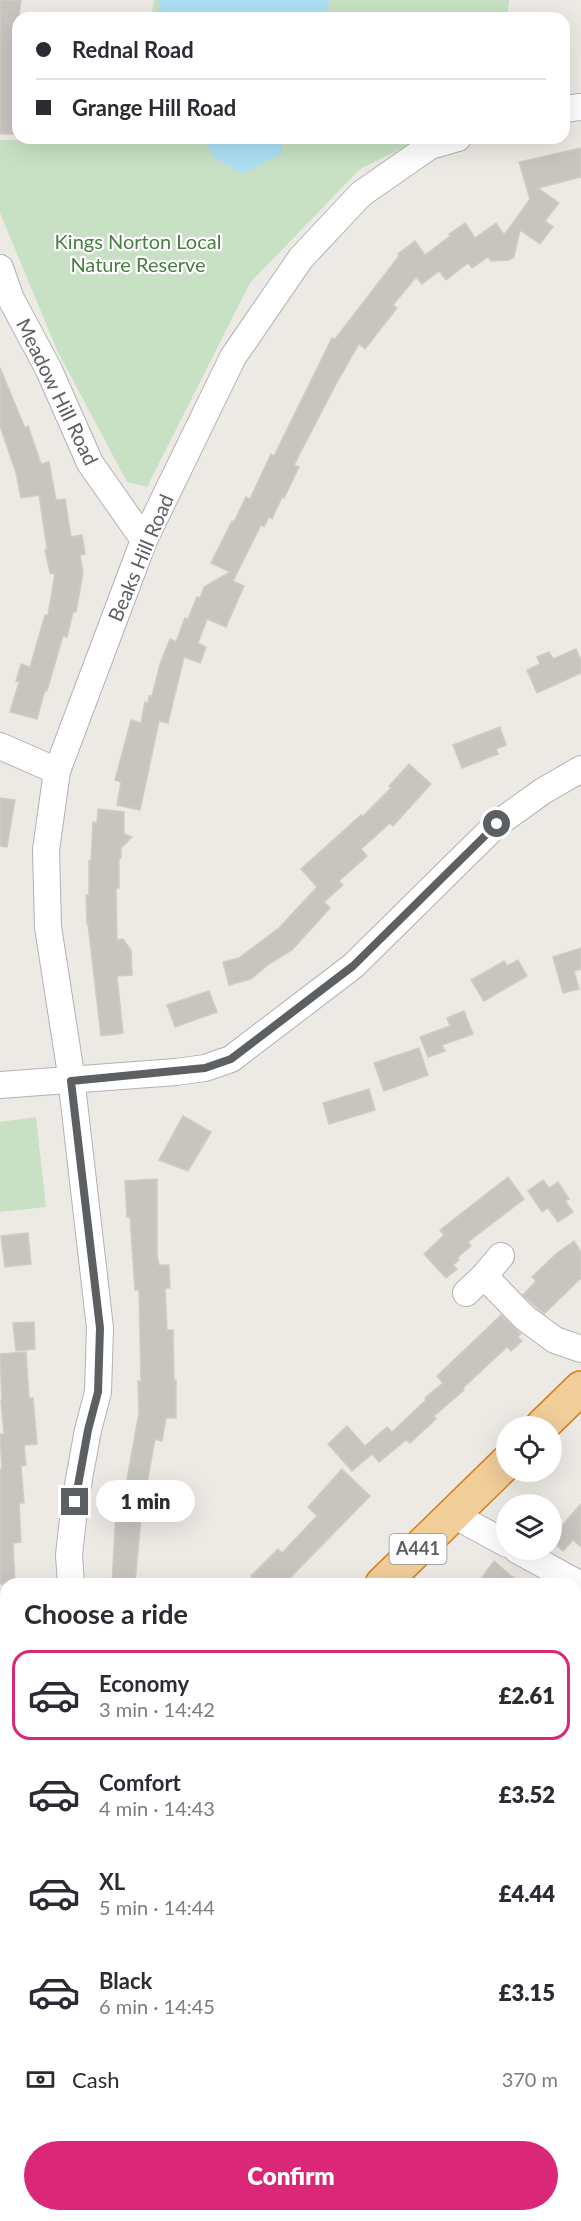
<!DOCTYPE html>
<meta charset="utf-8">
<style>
body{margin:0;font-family:Lato,sans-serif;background:#f7f7f7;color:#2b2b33;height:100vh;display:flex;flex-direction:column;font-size:22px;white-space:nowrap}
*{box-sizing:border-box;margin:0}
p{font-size:20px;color:#7c7c81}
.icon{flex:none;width:33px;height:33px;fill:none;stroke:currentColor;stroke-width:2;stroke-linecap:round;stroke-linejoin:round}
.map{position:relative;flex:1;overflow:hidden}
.sheet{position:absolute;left:0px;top:1578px;width:582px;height:644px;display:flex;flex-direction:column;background:#fff;border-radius:18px 18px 0 0;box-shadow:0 6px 24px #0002}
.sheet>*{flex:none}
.guide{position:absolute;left:12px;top:12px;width:558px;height:132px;border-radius:18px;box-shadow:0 6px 24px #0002;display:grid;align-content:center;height:132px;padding:0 24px;background:#fff}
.controls{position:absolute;left:496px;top:1416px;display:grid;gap:12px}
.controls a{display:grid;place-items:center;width:66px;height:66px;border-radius:50%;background:#fff;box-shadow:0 6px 24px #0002;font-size:30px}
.end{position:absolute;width:27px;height:27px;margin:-14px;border:8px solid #5c6063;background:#fff;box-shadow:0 0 0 3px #fff}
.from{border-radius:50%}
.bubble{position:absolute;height:42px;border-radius:21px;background:#fff;box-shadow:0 6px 24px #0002;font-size:20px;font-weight:800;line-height:42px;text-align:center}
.guide b{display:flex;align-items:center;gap:21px;height:57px;font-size:22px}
.guide b+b{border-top:2px solid #e1e1e2}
.guide i{width:15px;height:15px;background:#2b2b33}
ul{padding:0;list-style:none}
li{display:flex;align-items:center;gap:18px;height:90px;margin:0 12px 9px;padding:0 12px;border:3px solid transparent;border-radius:18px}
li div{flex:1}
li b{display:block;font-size:22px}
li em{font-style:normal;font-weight:800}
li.active{border-color:#db2777}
li>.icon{width:54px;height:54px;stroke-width:1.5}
h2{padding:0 24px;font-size:27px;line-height:72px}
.pay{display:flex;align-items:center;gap:15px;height:66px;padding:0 24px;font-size:22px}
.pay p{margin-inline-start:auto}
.primary-button{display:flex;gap:12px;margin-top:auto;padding:12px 24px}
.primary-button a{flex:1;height:69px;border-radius:36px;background:#db2777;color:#fff;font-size:24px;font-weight:800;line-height:69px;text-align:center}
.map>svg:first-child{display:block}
.commercial{fill:#f9efdd}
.green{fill:#c8e1c4}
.water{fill:#ade0f4}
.building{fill:#c8c5c1;stroke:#d1cbc4;stroke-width:1.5}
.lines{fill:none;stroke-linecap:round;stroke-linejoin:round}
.minor-casing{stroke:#b0b2b5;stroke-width:28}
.highway-casing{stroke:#d6801c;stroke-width:36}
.minor{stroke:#fff;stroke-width:26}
.highway{stroke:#f0cd99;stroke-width:33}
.route{stroke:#5c6063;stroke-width:8}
.labels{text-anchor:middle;stroke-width:4.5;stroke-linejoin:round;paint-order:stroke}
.shield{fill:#fff;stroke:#8d9092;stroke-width:1.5}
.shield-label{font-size:18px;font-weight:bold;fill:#5c6063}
.park-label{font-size:20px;fill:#467f3f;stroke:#fff}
.street-label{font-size:20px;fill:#5c6063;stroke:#fff}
</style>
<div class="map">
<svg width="581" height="2221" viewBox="0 0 581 2221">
<rect width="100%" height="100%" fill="#edeae5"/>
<polygon class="commercial" points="168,2216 266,2216 262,2221 176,2221"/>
<g class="green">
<polygon points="154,0 509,0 507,18 151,18"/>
<polygon points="128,138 423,138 360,169 250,283 147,487 127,482 57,350 0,213 0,140 126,142"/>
<polygon points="36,1117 46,1207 0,1212 0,1122"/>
</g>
<g class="water">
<polygon points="160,0 330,0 325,18 159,18"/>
<polygon points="203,138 282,138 282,153 242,174 215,158"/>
</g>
<g class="building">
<polygon points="0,0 21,0 17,32 16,32 13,102 18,102 18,134 0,134"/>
<polygon points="581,148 581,177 538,188 559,203 545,221 553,227 540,244 520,230 514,257 509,260 491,261 488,257 472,268 468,263 446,280 439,271 422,284 416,277 393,305 397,308 365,349 359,344 336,384 294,465 299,467 284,498 282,497 272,519 269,517 264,527 261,525 233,581 244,586 226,627 207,619 198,643 206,647 200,663 184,657 168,723 159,721 140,810 117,805 121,782 115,780 131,720 141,723 145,702 148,703 149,696 152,696 160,664 170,639 176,642 185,618 188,619 197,597 200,598 204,587 230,572 211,563 232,521 234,522 246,497 250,499 271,454 274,456 332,338 335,339 399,256 398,254 415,241 425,255 450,236 449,234 465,223 475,238 496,223 504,235 530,199 519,162"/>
<polygon points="0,368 25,428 28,426 41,464 49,462 56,500 65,499 71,537 82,535 85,554 80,555 83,573 76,612 73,612 67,637 63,636 47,691 45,690 37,719 10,712 19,682 16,681 21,664 30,667 45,615 48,615 55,574 50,573 45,550 47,549 39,495 21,498 16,473 0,426"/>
<polygon points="576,649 581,660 581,673 537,693 527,670 540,664 537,657 549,652 553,659"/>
<polygon points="500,727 506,745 496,749 498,754 462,768 453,745"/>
<polygon points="409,764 431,784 393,826 390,823 361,849 367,856 339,881 343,885 324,902 330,908 292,950 269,964 251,979 229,985 223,962 239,958 279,928 317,887 301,869 361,815 362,817 391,788 389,786"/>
<polygon points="0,798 15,800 7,847 0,846"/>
<polygon points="98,809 124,812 124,834 132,837 121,848 121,858 119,858 119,888 116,888 117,940 123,939 131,950 132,975 117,976 123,1033 101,1036 88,924 87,924 86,895 89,895 89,861 91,861 93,822 97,823"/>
<polygon points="581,948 581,969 574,971 579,989 563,993 553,957"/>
<polygon points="518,960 527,976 484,1001 471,980 504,961 507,966"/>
<polygon points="209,991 217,1012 175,1027 167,1005"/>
<polygon points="464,1011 473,1034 442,1045 445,1051 428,1057 420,1037 450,1026 447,1018"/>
<polygon points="419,1048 428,1075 384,1091 374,1063"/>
<polygon points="369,1089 375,1110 329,1124 323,1103"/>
<polygon points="183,1116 211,1132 188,1171 159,1160"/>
<polygon points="508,1177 524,1199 468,1242 471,1246 457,1258 459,1260 453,1265 457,1269 446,1278 424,1254 444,1235 440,1230"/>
<polygon points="157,1179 157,1256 159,1265 169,1265 170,1288 165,1288 167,1330 173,1330 174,1380 176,1380 176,1418 166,1418 162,1441 155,1439 141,1517 135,1584 112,1584 116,1511 121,1512 139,1413 138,1381 141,1381 139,1290 135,1290 130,1217 127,1217 125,1181"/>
<polygon points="543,1180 549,1188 558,1182 569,1199 565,1201 573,1212 558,1222 548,1208 542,1212 528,1191"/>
<polygon points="28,1233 31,1264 5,1267 1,1236"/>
<polygon points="574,1241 581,1252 581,1278 544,1314 523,1295 536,1281 532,1277 557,1253"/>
<polygon points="501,1315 521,1334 518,1337 522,1341 511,1351 507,1347 463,1388 464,1390 434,1416 436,1419 410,1443 406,1440 379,1462 372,1454 352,1471 328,1444 347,1426 365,1446 387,1427 392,1432 426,1400 425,1398 443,1383 437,1376"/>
<polygon points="34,1322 35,1349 16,1351 13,1323"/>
<polygon points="26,1352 29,1398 33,1398 37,1444 24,1445 26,1465 21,1466 24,1503 19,1503 21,1542 13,1543 15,1584 0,1584 0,1469 2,1469 0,1434 4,1434 1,1401 2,1401 0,1354"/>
<polygon points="342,1469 370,1496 284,1584 259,1584 251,1576 278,1549 282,1553 317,1516 308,1507"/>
<polygon points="581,1504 581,1547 573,1540 563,1551 552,1541 552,1537"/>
<polygon points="494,1561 510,1575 523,1584 477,1584"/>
</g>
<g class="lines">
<g class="minor-casing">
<g id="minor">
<polyline points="564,109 581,107"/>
<polyline points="0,268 11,299 49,370 90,463 144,540"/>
<polyline points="0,746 57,771"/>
<polyline points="0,1085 176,1072 205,1068 231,1059 353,966 497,824 543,791 581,769"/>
<polyline points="484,1276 525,1318 555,1340 581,1349"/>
<polyline points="466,1293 484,1276 501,1256"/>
<polyline points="454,1515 507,1544"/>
<polyline points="517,1550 581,1585"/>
<polyline points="71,1584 69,1555 75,1501 88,1430 98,1392 100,1328 70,1068 48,927 46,850 57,771 144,540 233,357 301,258 361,194 430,146 458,138"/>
<polyline points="576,1670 581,1663"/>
<polyline points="576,1805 581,1809"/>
<polyline points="0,1928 6,1925"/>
<polyline points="576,2133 581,2130"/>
<polyline points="239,2216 247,2221"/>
<polyline points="280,2221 284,2216"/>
<polyline points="495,2221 499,2216"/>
</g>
</g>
<g class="highway-casing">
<g id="highway">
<polyline points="542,1426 581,1388"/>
<polyline points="382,1584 507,1462"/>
<polyline points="0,2072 6,2065"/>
</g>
</g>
<use href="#minor" class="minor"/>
<use href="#highway" class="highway"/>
</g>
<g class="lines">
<polyline class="route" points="75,1502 88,1430 98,1392 100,1328 71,1081 205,1068 231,1059 353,966 497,824"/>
</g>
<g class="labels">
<rect class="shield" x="389.5" y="1534" width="57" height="30" rx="4.5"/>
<g class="shield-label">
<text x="418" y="1555">A441</text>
</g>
<g class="park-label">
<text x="138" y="249">Kings Norton Local<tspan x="138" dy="23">Nature Reserve</tspan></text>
</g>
<g class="street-label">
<text transform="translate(57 392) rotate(64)" y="7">Meadow Hill Road</text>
<text transform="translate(141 558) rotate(-67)" y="7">Beaks Hill Road</text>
</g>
</g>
</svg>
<div class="controls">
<a><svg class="icon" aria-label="locate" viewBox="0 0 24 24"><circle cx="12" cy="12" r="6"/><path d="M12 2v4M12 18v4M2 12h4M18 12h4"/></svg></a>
<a><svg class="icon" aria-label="layers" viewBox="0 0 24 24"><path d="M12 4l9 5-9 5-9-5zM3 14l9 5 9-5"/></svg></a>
</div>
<i class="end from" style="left:497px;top:824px"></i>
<i class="end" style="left:75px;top:1502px"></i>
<div class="bubble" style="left:96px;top:1480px;width:99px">1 min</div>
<div class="guide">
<b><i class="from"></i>Rednal Road</b>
<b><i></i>Grange Hill Road</b>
</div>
<section class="sheet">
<h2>Choose a ride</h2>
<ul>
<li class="active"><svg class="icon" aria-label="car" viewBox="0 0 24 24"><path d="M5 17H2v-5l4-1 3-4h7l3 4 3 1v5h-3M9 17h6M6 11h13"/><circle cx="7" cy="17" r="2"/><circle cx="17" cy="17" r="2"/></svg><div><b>Economy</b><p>3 min · 14:42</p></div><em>£2.61</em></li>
<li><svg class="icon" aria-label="car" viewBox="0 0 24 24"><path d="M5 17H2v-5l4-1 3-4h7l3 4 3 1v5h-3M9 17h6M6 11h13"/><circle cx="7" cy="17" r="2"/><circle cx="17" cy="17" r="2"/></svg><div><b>Comfort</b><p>4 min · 14:43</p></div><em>£3.52</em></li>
<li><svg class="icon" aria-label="car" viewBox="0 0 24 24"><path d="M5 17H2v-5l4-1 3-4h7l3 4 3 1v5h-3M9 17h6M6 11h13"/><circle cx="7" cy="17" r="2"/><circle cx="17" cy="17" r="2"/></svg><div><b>XL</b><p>5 min · 14:44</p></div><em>£4.44</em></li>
<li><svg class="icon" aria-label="car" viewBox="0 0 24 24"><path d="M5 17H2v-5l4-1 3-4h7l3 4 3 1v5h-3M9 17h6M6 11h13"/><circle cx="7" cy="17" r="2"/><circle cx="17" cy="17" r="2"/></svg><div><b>Black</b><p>6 min · 14:45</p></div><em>£3.15</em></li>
</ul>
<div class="pay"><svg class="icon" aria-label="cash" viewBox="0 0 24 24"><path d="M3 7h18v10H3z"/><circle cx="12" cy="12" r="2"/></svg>Cash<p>370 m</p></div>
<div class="primary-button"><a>Confirm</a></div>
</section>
</div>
